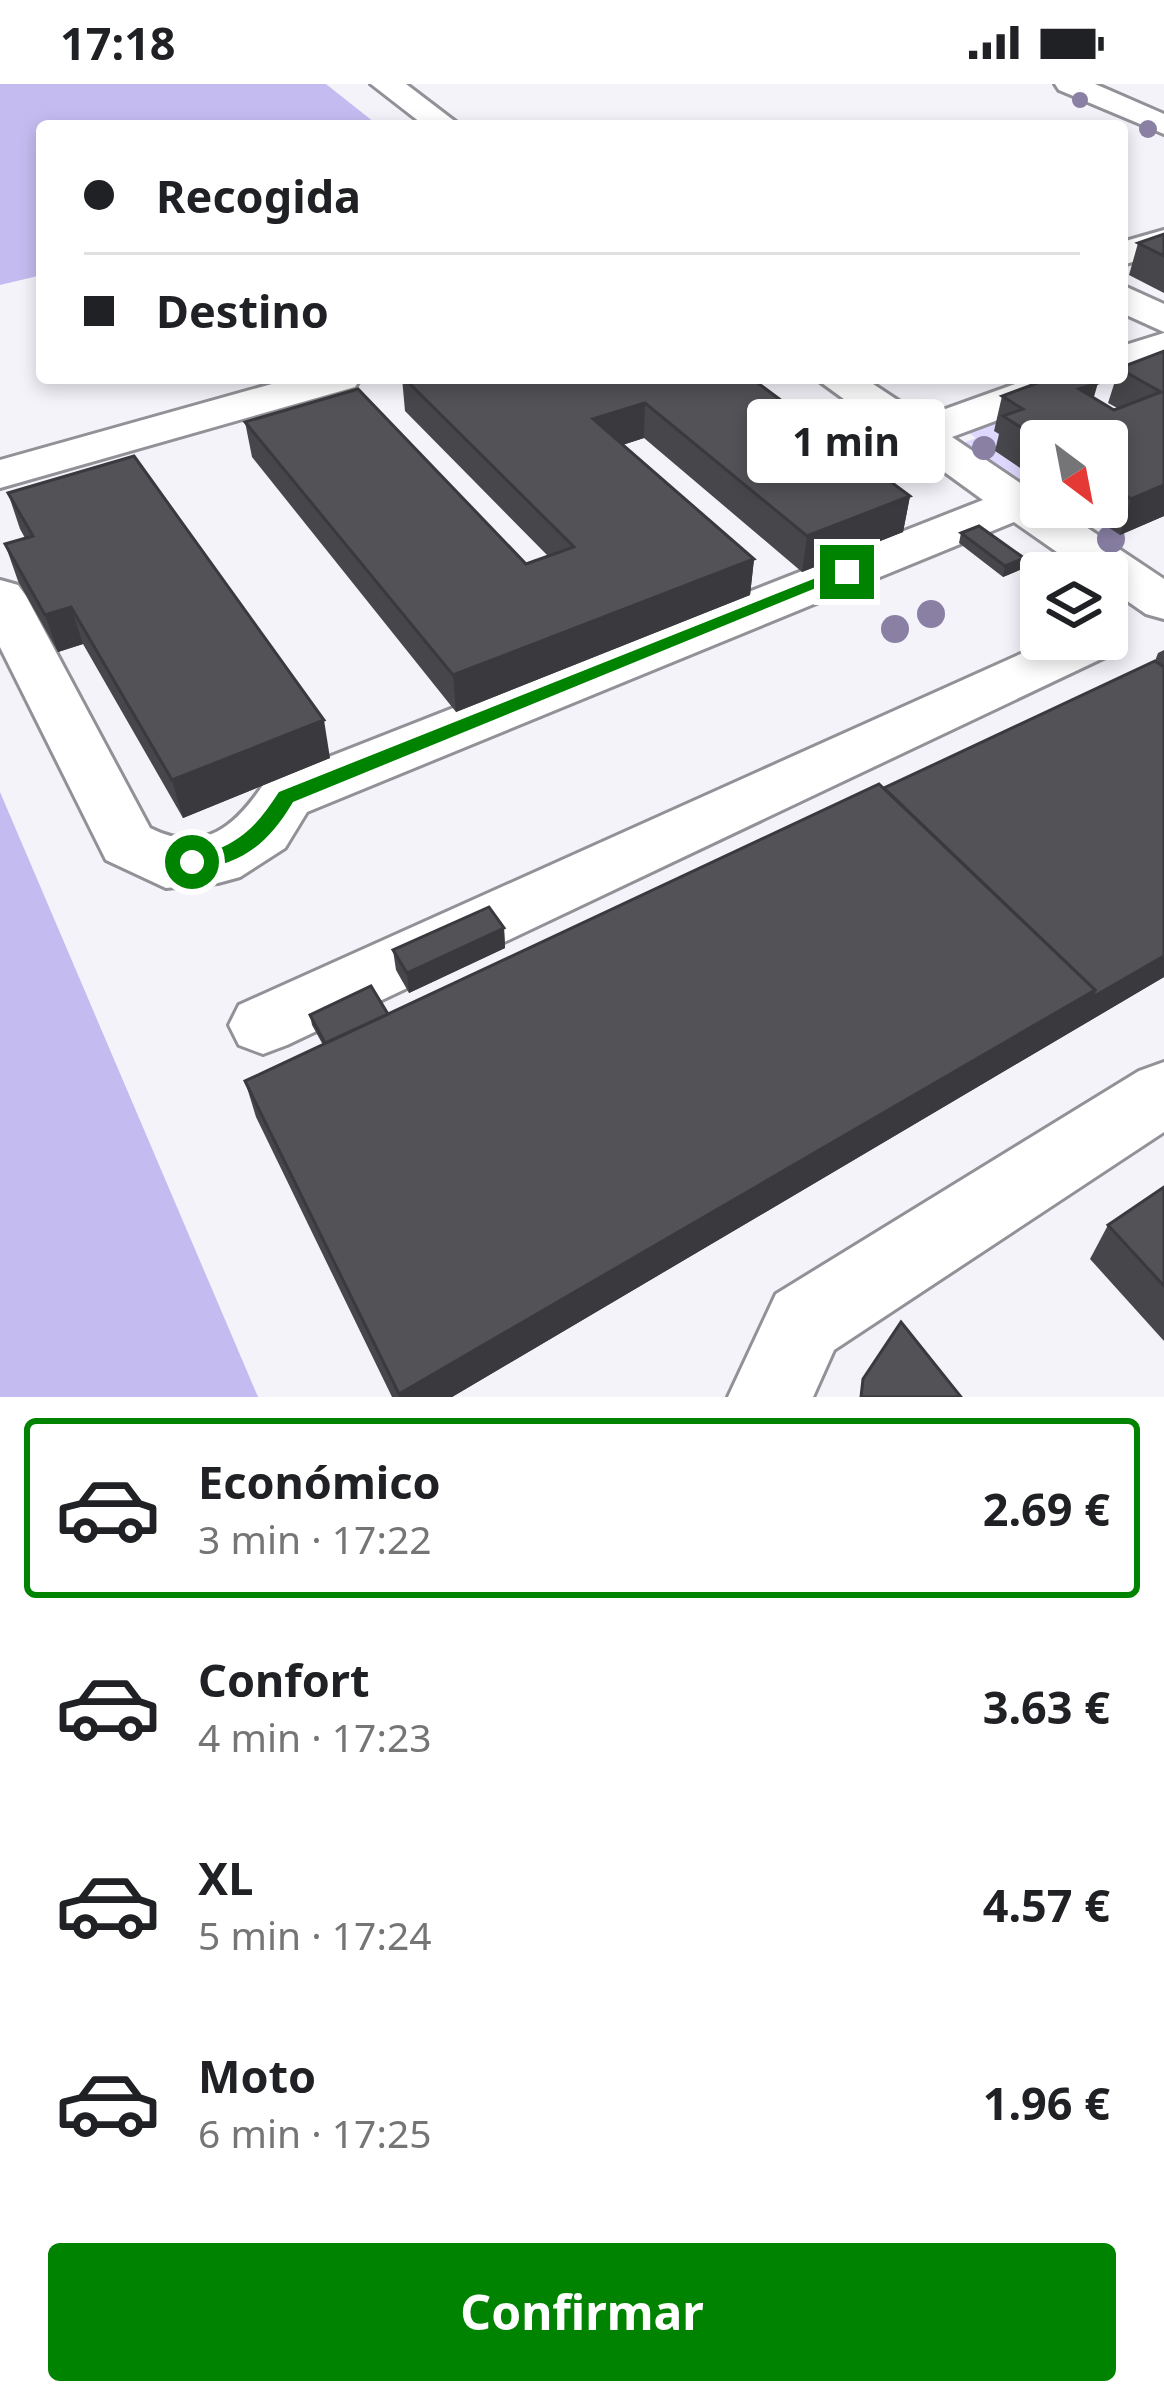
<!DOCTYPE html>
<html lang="es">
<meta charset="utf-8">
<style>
body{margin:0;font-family:"Noto Sans",sans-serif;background:#f2f2f2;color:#202124;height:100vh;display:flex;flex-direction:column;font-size:45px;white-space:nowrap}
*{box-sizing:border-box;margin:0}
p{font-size:39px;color:#757577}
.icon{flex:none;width:66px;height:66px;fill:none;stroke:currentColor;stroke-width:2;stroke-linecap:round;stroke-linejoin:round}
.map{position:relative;height:1313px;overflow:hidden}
.drawer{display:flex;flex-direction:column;background:#fff;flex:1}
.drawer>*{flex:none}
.banner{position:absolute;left:36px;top:36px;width:1092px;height:264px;border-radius:12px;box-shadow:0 6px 18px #0003;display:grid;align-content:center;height:264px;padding:0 48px;background:#fff}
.needle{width:78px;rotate:148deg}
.controls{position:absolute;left:1020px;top:336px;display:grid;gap:24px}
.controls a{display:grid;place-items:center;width:108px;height:108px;border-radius:12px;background:#fff;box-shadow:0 6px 18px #0003;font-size:60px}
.end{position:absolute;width:54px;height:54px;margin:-27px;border:15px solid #008300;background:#fff;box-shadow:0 0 0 6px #fff}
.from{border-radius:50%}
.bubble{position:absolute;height:84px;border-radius:12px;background:#fff;box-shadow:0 6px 18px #0003;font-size:39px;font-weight:700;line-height:84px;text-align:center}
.banner b{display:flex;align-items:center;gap:42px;height:114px;font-size:45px}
.banner b+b{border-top:3px solid #e0e0e0}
.banner i{width:30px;height:30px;background:#202124}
ul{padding:21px 0 0;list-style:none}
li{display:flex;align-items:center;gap:36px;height:180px;margin:0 24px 18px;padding:0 24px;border:6px solid transparent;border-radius:12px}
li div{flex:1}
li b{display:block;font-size:45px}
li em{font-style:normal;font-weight:700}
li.selected{border-color:#008300}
li>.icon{width:108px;height:108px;stroke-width:1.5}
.action{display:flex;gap:24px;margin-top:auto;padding:24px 48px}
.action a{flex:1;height:138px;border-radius:12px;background:#008300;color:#fff;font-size:48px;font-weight:700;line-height:138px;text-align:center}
.status{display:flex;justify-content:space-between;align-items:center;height:84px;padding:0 60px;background:#fff;direction:ltr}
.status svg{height:33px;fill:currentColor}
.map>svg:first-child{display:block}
.green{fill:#ded8fe}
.water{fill:#c4bcf0}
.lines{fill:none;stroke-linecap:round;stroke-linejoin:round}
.minor-casing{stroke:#929197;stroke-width:6}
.minor{fill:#fff;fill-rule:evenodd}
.tree{fill:#8980a4}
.wall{fill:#47474b}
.shaded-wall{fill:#3a393d}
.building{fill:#535257;stroke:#3a393d;stroke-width:3}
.route{fill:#008300}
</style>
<div class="status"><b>17:18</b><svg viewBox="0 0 49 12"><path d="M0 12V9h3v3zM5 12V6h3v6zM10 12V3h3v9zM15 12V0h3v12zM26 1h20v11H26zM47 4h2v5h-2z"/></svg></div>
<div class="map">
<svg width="1164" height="1313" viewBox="0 0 1164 1313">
<rect width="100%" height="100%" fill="#f4f3fa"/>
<polygon class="green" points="1080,305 995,347 1015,360 996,368 1041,398 1041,412 963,359 976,354 966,347"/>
<g class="water">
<polygon points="0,0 326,0 379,42 42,42 42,191 0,201"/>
<polygon points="0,708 258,1313 0,1313"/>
</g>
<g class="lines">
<g class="minor-casing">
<g id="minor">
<polygon points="371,0 406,0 461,42 425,42"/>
<polygon points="1055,0 1095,0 1164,30 1164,50 1059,6"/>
<polygon points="1164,146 1164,169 1122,181 1122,158"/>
<polygon points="1122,201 1164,220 1164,248 1122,229"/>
<polygon points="1164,249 1164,275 1122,288 1122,262"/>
<polygon points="293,294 361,294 355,303 0,404 0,376"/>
<path d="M815,294H864L923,333L1032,294H1093L1087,303L952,353L1041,413V423H1056L1164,495V535L1146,530L1107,503V489H1087L1014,438L307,728L285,764L240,793L218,799L166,804L106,776L0,563V496L18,501L26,512L150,744C204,771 236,742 265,698L983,416Z"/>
<polygon points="1107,540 1118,543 1125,555 1118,567 287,961 263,970 239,961 229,941 239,921 1054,555 1107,555"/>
<polygon points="1164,978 1164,1048 834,1266 813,1313 728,1313 776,1210 1139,987"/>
</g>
</g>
<use href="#minor" class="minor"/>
</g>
<g class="tree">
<circle cx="1080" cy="16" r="8"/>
<circle cx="1148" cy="45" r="9"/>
<circle cx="984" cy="364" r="12"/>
<circle cx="1111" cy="455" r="14"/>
<circle cx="931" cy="530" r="14"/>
<circle cx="895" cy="545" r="14"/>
</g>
<g class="wall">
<polygon points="1164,150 1164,209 1129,191 1138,159"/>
<polygon points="1164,267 1164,432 1120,451 1078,423 1107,423 1107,357 1041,357 1041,398 995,367 999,350 994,347 1002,312 1094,314 1114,326 1119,325 1108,319 1116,294 1122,294 1122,283"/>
<polygon points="402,294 751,294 910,412 903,448 802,488 644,354 622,361 754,475 750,511 456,628 252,373 245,338 526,480 548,472 405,327"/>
<polygon points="8,409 330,674 183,734 83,560 58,568 18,497 5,460 25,454 20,445"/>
<polygon points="961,449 1022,485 1003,493 959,459"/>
<polygon points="1164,566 1164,893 452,1313 392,1313 256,1033 245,997 323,961 312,941 310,931 388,930 884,704 1155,577 1158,569"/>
<polygon points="504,844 505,864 409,909 396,886 393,866"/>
<polygon points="1164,1103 1164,1257 1090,1175 1108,1141"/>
</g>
<g class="shaded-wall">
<polygon points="1098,299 1088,333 1079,305"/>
<polygon points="645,319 644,354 592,371 593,335"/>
<polygon points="1164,401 1164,432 1120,451 1131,415"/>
<polygon points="910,412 903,448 802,488 807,452"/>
<polygon points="1024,474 1022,485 1003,493 1005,482"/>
<polygon points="754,475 750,511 456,628 453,591"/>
<polygon points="71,523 83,560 58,568 45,531"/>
<polygon points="324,636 330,674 183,734 172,696"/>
<polygon points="504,844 505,864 409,909 407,889"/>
<polygon points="1164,872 1164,893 452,1313 399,1313 399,1310 1095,906"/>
</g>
<g class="building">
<polygon points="1164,150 1164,172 1138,159"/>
<polygon points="1164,267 1164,401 1131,415 1107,399 1107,357 1042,357 1003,332 1023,325 1002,312 1051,294 1090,294 1098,299 1079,305 1114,326 1161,308 1122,286 1122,283"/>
<polygon points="404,294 751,294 910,412 807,452 645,319 593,335 754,475 453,591 245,338 358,305 526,480 574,463"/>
<polygon points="134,372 324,636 172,696 71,523 45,531 5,460 33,452 8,409"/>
<polygon points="979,442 1024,474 1005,482 961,449"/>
<polygon points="1155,577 1164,583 1164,872 1091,914 1095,906 884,704"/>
<polygon points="879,700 1095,906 399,1310 245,997"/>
<polygon points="489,823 504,844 407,889 393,866"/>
<polygon points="371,902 388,930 325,959 310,931"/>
<polygon points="1164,1103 1164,1202 1108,1141"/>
<polygon points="901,1238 961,1313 861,1313 863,1295"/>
</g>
<path class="route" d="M841,484L855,488L293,718C268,760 242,781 192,786L181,778C191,767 203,772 216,766C247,754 262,734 279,708Z"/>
</svg>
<div class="controls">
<a><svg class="needle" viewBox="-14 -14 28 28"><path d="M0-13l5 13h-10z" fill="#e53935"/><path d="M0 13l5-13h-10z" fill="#757577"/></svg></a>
<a><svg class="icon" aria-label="layers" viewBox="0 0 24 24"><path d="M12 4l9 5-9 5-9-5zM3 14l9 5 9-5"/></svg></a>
</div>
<i class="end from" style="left:192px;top:778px"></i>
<i class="end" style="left:847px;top:488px"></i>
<div class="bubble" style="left:747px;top:315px;width:198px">1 min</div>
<div class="banner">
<b><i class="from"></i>Recogida</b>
<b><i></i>Destino</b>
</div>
</div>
<section class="drawer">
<ul>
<li class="selected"><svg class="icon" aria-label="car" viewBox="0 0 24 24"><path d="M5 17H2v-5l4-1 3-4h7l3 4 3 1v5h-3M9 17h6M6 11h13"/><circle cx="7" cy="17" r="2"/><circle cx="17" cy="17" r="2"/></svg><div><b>Económico</b><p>3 min · 17:22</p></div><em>2.69 €</em></li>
<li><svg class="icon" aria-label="car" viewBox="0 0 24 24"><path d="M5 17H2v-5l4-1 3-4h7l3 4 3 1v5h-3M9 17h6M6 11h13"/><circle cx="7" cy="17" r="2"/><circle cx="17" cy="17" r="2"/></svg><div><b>Confort</b><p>4 min · 17:23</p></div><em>3.63 €</em></li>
<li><svg class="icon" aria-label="car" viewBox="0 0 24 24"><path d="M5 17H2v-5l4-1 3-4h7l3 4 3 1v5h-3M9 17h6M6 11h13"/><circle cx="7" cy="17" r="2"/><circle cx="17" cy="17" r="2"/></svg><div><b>XL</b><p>5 min · 17:24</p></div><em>4.57 €</em></li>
<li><svg class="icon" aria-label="car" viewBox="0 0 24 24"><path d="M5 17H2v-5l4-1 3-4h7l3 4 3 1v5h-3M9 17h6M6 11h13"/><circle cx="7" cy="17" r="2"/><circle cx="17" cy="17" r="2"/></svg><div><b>Moto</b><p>6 min · 17:25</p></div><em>1.96 €</em></li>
</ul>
<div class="action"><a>Confirmar</a></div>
</section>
